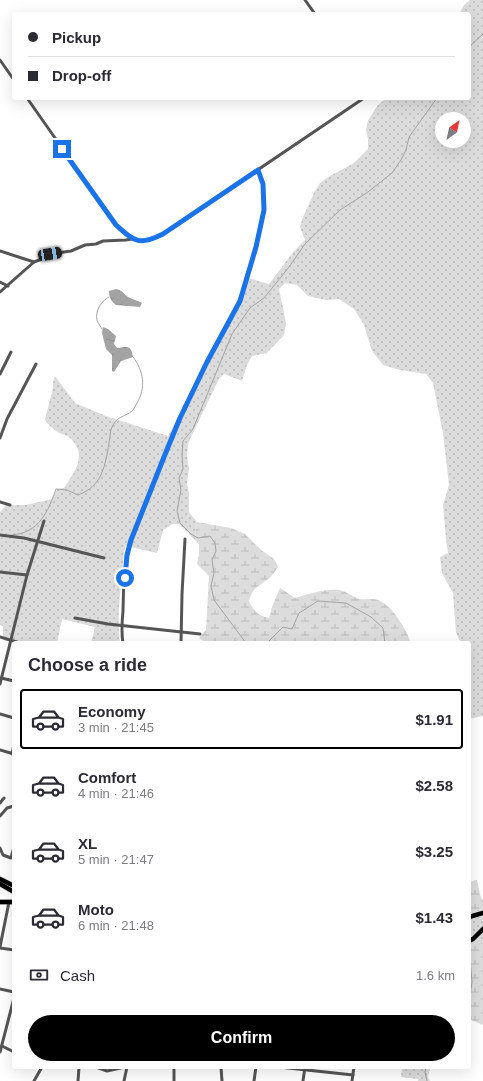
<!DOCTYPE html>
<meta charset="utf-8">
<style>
body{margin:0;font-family:Arial,sans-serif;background:#f7f7f7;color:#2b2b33;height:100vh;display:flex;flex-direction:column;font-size:15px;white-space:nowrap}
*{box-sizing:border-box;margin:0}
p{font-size:13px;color:#7c7c81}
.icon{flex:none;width:22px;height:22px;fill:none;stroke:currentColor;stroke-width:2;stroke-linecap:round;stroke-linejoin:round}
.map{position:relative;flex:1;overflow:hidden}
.side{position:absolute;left:12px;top:641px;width:459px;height:428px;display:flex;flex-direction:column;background:#fff;border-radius:4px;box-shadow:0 4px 16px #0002}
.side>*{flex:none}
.guide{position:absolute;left:12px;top:12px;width:459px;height:88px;border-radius:4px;box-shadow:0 4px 16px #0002;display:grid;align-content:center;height:88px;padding:0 16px;background:#fff}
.needle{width:26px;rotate:33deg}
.controls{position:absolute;left:435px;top:112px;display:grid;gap:8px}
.controls a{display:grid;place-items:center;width:36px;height:36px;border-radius:50%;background:#fff;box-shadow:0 4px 16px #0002;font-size:20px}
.end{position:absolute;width:18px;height:18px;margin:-9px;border:5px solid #1a73e8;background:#fff;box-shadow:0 0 0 2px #fff}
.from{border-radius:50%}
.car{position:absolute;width:12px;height:24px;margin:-12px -6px;border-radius:5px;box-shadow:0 0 3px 1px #0007;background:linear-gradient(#222 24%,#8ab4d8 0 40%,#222 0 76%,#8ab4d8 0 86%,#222 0)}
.guide b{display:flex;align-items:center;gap:14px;height:38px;font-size:15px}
.guide b+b{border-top:1px solid #e1e1e2}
.guide i{width:10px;height:10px;background:#2b2b33}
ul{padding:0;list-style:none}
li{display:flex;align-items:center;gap:12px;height:60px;margin:0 8px 6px;padding:0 8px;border:2px solid transparent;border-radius:4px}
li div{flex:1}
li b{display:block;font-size:15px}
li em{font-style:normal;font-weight:700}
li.on{border-color:#000}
li>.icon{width:36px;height:36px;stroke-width:1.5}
h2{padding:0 16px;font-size:18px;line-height:48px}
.pay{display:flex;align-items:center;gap:10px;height:44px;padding:0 16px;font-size:15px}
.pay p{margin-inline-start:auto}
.button{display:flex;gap:8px;margin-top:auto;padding:8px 16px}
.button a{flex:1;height:46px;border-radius:24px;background:#000;color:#fff;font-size:16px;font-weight:700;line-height:46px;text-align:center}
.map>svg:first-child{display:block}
.grass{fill:url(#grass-dots);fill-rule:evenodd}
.wetland{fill:url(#wetland-marsh)}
.water{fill:url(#water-ripples)}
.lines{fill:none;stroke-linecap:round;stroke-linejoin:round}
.stream{stroke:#a3a3a3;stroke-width:1}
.primary-casing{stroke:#dbdbdb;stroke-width:6}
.trunk-casing{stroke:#dbdbdb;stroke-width:6}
.minor{stroke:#555;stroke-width:3}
.primary{stroke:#000;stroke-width:4.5}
.trunk{stroke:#000;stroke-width:4.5}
.route{stroke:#1a73e8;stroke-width:5}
</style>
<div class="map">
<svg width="483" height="1081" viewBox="0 0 483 1081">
<defs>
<pattern id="grass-dots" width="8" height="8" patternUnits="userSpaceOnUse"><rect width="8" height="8" fill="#dcdcdc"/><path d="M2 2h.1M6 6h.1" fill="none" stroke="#bbb" stroke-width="1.8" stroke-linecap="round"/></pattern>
<pattern id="wetland-marsh" width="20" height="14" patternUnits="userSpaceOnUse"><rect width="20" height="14" fill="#dcdcdc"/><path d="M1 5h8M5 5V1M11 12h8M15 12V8" fill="none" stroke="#bbb"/></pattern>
<pattern id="water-ripples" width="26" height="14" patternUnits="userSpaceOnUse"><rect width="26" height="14" fill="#a3a3a3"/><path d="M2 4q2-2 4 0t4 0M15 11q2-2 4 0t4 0" fill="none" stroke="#8b8b8b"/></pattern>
</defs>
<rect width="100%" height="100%" fill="#fff"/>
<g class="grass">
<path d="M470,0H483V716L469,719V643H461L456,633L453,593L442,573L440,557L448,553L446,539L443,505L449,485L443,433L433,383L426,374L400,370L383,365L372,351L364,325L354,309L339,299L326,300L308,296L297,285L285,283L279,289L286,323L284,335L267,353L252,356L247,365L242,381L224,374L219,379L190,439L188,445L187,455L189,469L187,483L189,494V512L197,522L195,535L199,544L179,524H173L163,530L157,553L126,546L124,552C122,582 116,614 120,643H91L95,627L62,619L57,643H14L3,640V626L0,625V512L6,505H26L52,499L57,489L64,488C75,471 88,455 70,438C67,435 60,434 56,431C52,428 48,424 45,420C47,410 50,401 52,392C54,386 52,381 55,376L75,403L106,416L168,436L238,301L245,277L269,284L294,251L305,240L300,227L303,217L315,191L320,183L328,177L354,163L368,149V139L366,130L368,120L378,105L387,98H469V14H459L464,5ZM442,119H464V141H442Z"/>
<polygon points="483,909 483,944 478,941 473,945 469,946 469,938 471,937 469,912"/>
<polygon points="402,1067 430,1067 428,1077 430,1081 418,1081 418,1079 401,1077"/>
</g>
<g class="wetland">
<path d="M197,522L231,528L245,534L261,550L274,559L278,567C275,571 272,576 268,579C257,587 253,588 249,601C254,612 258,615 269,618L272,607L280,588L295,598C308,594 331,587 343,591C349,593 354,598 360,599C366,600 372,598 378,600C393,606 406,629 411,643H206L199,638L206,630L209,576L197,564L199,554V544L195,535Z"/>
<polygon points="477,880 481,898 483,900 483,909 469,912 469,882"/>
<polygon points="478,940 483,944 483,1025 469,1019 469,946 473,945"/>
</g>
<g class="water">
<path d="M116,289C122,290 124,294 128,297C133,300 137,300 142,303L140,307L116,305C111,301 109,297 109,291Z"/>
<path d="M103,327L108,329L116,336L114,344L117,348C127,347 131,344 133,357L121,361L114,372L112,371V355L106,349L102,333Z"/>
</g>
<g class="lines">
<g class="stream">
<polyline points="469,47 483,34"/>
<path d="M102,329C101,327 98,323 97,320C95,311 101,301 109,297"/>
<path d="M12,535C39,533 48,512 56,489L67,490L78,495C102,486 105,467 109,443C110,438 110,430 113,425C119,415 125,417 132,411C134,409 136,405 137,403C146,388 144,371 133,357"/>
<polyline points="246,643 214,600 211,586 214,573 212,560 216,551 215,543 210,536 198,538 191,534 180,523 177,511 181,490 179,478 183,469 182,455 183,441 193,429 232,334 243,318 250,308 264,298 289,267 305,244 340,210 368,192 392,173 401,160 406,150 409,137 437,98"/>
<polyline points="267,643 283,627 292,629 299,613 318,601 346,603 371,617 383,628 385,643"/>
<polyline points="469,945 472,982 469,1004"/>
<polyline points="426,1067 425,1072 427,1081"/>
</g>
<g class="primary-casing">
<polyline id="primary" points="0,902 14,902"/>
</g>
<g class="trunk-casing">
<g id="trunk">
<polyline points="0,879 14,886"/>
<polyline points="0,884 14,892"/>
<polyline points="469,917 483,913"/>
<polyline points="469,941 473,939 483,929"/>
</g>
</g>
<g class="minor">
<polyline points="305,0 315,14"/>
<polyline points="0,60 14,80"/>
<path d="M27,98L116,225C135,242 139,246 163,234L364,98"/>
<polyline points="0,251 34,262"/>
<polyline points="0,282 8,286"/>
<polyline points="0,292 34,262 42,259 50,254 71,251 85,245 96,244 103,241 126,240 132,239"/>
<polyline points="0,374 11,352"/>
<polyline points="0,438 7,419 36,364"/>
<polyline points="0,502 10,505"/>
<polyline points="0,535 24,538 104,558"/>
<polyline points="0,572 27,575"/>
<polyline points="75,618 108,624 200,634"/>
<polyline points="0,637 20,643"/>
<path d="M123,643C121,632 122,622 123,611C123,587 125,563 131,540L180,418L207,362L240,301L256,247L264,210L263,184L258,170"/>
<polyline points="181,643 182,594 185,539"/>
<polyline points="1,678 14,681"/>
<polyline points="0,684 27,575 44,521"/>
<polyline points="0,714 14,718"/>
<polyline points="0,750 14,754"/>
<polyline points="12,754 14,744"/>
<polyline points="0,803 4,798"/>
<polyline points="0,816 7,808 14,806"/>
<polyline points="0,848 3,855 11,858 14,847"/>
<polyline points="0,947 9,902"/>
<polyline points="0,948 14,950"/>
<polyline points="0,989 14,992"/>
<polyline points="2,1046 14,1052"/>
<polyline points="0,1052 14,998"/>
<polyline points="96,1067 107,1071 125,1067"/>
<polyline points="174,1067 174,1081"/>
<polyline points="221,1067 222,1081"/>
<polyline points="279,1067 353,1075"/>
<polyline points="34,1081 42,1067"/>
<polyline points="78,1081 79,1067"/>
<polyline points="124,1081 127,1067"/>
<polyline points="254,1081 256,1067"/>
<polyline points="303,1081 305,1067"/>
<polyline points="352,1081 354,1067"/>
</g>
<use href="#primary" class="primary"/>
<use href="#trunk" class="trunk"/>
</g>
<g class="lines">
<path class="route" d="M62,149L116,225C135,242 139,246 163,234L258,170L263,184L264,210L256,247L240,301L207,362L180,418L166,452L131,540L127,555L125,578"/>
</g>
</svg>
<div class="controls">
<a><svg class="needle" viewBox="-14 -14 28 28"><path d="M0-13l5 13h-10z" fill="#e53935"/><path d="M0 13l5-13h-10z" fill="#7c7c81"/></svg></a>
</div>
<i class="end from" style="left:125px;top:578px"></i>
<i class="end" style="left:62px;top:149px"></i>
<i class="car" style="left:50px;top:254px;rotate:80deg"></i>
<div class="guide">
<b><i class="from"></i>Pickup</b>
<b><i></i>Drop-off</b>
</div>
<section class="side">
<h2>Choose a ride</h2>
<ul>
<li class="on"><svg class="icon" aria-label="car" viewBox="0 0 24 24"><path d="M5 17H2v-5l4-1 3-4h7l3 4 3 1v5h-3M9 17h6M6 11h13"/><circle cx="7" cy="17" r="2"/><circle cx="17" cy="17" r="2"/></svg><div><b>Economy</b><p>3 min · 21:45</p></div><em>$1.91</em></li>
<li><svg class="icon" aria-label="car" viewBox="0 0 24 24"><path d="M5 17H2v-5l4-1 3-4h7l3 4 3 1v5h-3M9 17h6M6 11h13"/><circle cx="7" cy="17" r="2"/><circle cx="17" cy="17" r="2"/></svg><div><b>Comfort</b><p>4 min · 21:46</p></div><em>$2.58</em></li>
<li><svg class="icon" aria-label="car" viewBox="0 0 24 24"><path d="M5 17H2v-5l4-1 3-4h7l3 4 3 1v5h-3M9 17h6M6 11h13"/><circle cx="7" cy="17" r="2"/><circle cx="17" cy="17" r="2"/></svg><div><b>XL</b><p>5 min · 21:47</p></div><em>$3.25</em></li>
<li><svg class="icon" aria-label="car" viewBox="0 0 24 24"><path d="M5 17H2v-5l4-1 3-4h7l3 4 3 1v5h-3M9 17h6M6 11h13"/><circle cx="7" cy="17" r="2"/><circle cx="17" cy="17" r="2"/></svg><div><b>Moto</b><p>6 min · 21:48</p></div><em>$1.43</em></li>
</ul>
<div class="pay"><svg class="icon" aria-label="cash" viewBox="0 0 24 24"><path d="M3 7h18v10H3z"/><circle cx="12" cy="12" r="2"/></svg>Cash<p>1.6 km</p></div>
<div class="button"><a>Confirm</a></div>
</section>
</div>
